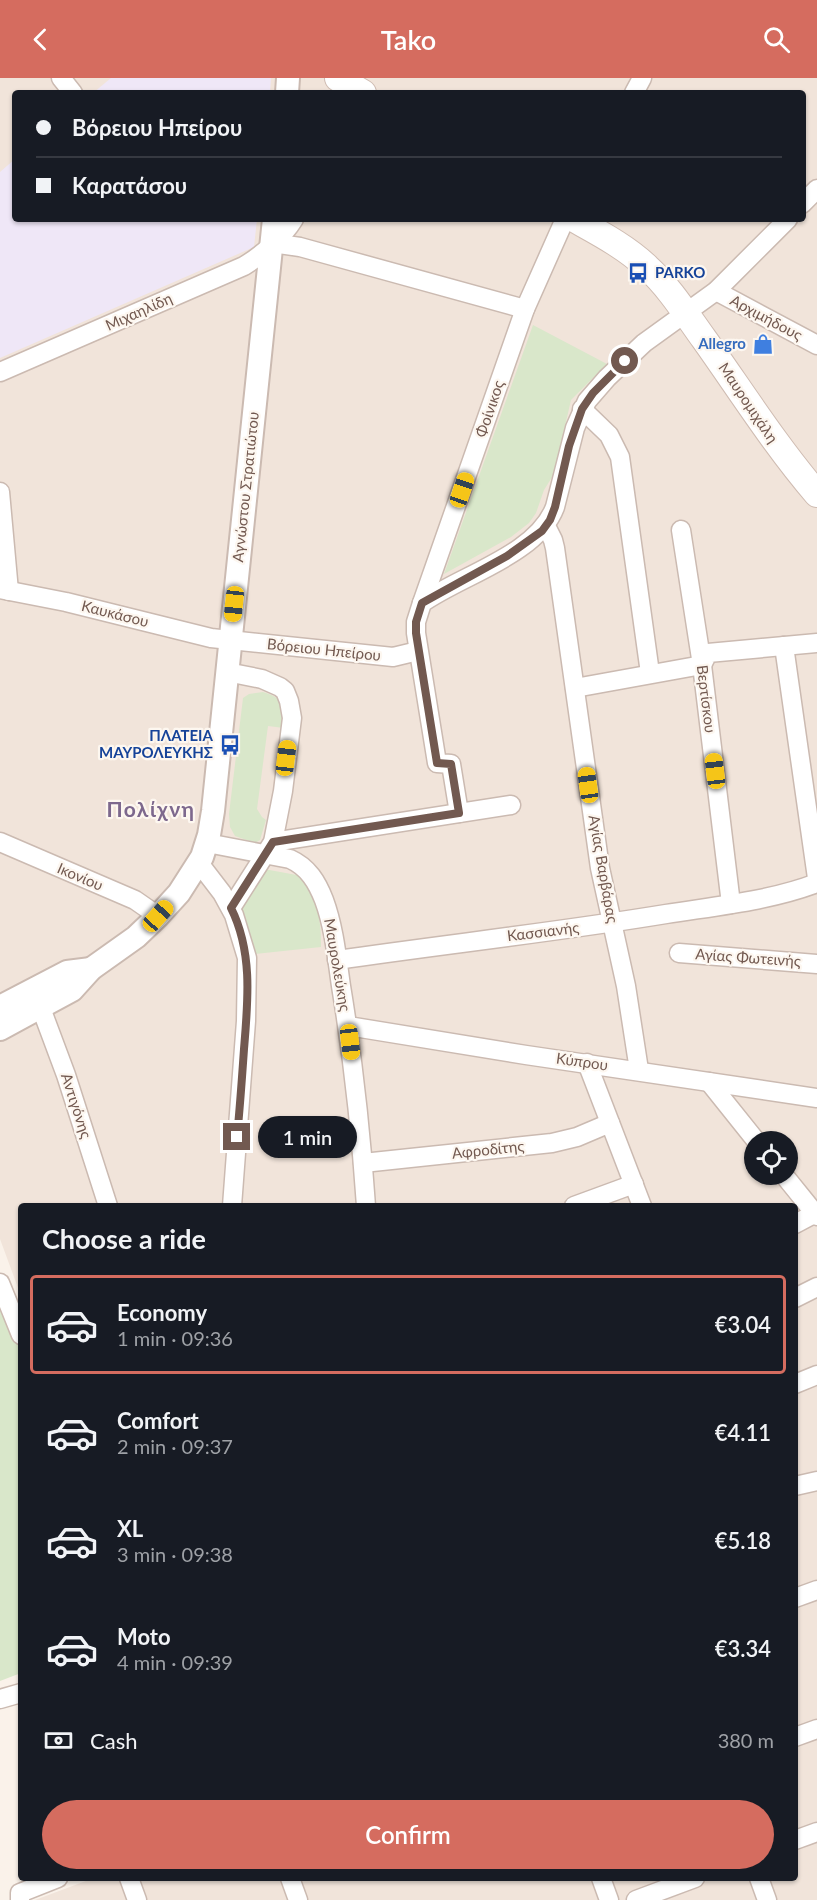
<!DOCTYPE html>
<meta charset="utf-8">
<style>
body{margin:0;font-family:Lato,sans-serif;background:#242831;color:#f1f3f6;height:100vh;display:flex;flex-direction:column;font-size:22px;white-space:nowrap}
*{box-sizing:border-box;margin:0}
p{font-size:20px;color:#9ea1a6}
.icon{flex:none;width:33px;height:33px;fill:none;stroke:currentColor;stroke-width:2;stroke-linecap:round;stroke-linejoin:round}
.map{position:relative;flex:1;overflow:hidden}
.side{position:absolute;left:18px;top:1125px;width:780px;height:678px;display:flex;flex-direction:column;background:#171b24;border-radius:6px;box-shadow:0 2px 4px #0004}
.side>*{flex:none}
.banner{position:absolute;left:12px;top:12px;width:794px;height:132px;border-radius:6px;box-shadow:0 2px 4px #0004;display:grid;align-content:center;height:132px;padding:0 24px;background:#171b24}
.tools{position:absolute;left:744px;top:1053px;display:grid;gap:12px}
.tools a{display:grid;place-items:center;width:54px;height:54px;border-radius:50%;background:#171b24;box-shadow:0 2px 4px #0004;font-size:30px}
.end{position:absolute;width:27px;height:27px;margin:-14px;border:8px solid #725950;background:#fff;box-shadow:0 0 0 3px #fff}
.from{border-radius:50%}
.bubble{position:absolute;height:42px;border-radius:21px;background:#171b24;box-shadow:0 2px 4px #0004;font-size:20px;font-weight:600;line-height:42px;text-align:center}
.car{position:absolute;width:18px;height:36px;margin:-18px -9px;border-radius:8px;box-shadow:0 0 4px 2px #0007;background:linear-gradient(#f5c518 24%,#345 0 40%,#f5c518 0 76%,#345 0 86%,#f5c518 0)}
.banner b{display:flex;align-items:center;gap:21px;height:57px;font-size:22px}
.banner b+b{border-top:2px solid #363941}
.banner i{width:15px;height:15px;background:#f1f3f6}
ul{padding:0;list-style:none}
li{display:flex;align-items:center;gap:18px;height:99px;margin:0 12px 9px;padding:0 12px;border:3px solid transparent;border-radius:6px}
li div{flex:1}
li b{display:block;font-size:22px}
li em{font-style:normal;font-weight:600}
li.active{border-color:#d56c5f}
li>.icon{width:54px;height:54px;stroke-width:1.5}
h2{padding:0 24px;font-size:27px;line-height:72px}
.pay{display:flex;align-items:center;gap:15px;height:66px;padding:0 24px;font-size:22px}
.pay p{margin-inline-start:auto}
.cta{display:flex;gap:12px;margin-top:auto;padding:12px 24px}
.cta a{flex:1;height:69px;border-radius:36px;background:#d56c5f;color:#fff;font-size:24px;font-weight:600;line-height:69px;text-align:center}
header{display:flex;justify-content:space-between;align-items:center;height:78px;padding:0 24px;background:#d56c5f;color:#fff;font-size:27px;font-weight:600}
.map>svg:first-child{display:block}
.residential{fill:#f1e4da;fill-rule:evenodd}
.education{fill:#efe7f7}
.green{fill:#d9e7ca}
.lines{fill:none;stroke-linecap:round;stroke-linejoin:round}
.minor-casing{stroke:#cbbab1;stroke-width:21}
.tertiary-casing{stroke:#cbbab1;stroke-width:26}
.secondary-casing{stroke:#cfbcb2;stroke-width:28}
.minor{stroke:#fff;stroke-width:18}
.tertiary{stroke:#fff;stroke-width:22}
.secondary{stroke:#fff;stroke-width:26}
.route{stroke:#725950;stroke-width:8}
.labels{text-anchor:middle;stroke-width:4.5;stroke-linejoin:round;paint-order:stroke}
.transit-label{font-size:15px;font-weight:bold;fill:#164399;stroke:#fdf7f0;text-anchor:start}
.street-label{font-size:15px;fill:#725950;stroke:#fdf7f0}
.shop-label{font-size:15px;font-weight:bold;fill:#366cbe;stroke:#fdf7f0;text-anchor:end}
.district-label{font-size:21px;font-weight:bold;letter-spacing:1.5px;fill:#7d688d;stroke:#fdf7f0}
</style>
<header><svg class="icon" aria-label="back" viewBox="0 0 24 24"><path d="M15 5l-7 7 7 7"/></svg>Tako<svg class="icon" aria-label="search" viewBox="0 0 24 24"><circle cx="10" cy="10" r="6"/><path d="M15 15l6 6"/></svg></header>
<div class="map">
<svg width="817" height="1822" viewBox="0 0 817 1822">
<rect width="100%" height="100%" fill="#faf2ea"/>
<path class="residential" d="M0,0H817V1822H35L94,1800H795V1128H21V1218L0,1161ZM15,15H802V141H15ZM754,1064H788V1096H754Z"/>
<g class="education">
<polygon points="111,0 271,0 270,15 93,15"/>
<polygon points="15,81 15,141 257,141 254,169 0,280 0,94"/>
</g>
<g class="green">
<polygon points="533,247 607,286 571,322 554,396 544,412 536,435 529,445 511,459 444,496"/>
<path d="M263,614C285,620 283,629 284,650L268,648L257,731L262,739L266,742L260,762L255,765L235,758L230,749L229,736L243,620L249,616Z"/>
<path d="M264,791L302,798C318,823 321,840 321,869L255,876L241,826Z"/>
<polygon points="0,1220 21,1275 21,1595 0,1603"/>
</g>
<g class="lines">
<g class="minor-casing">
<g id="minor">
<polyline points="61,0 73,15"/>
<polyline points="634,15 642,0"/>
<polyline points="802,126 817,111"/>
<polyline points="272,165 300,169 525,231"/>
<polyline points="716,213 817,267"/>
<path d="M0,294L244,188C262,177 283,159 294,141"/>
<polyline points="582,331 609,357 620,379 650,595"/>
<polyline points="0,414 9,513"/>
<polyline points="546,448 553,462 555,470 600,790 626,908 639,992"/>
<polyline points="681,452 702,587 731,826"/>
<polyline points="0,511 66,524 211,560 393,579 418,573"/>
<polyline points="422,525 525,231 565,141"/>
<polyline points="784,568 817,800"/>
<polyline points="227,594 262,601 280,609 285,613 289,623 292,640 283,713 273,764 231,830"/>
<polyline points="575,610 702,587 708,575 817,565"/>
<path d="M459,735L451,686L437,685L416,555V544L422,525C461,497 537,477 555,429L575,350L587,323L607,300L644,265L716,213L788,141"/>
<polyline points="0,764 135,822 158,838"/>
<polyline points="273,764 511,727"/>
<path d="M207,765L290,781C308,789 317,804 324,822C334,849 337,880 341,908C353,981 361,1054 366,1128"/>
<polyline points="199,785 222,815 234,837 247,880 246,943 232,1128"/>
<polyline points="679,875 817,886"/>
<path d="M337,882C447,866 557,854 666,836C716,828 770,823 817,805"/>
<polyline points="41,930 66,997 108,1128"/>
<polyline points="348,948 526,977 817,1020"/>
<polyline points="587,985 642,1128"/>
<polyline points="709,1004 757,1064"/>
<polyline points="363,1085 552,1065 577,1059 610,1045"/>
<polyline points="783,1096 817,1138"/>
<polyline points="574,1128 634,1106"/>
<polyline points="795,1146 814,1136"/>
<polyline points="0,1205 21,1257"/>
<polyline points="795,1220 817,1209"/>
<polyline points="795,1306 817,1297"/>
<polyline points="795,1408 817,1403"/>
<polyline points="795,1520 817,1512"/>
<polyline points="0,1621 21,1615"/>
<polyline points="795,1659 817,1651"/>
<polyline points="795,1762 817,1754"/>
<polyline points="129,1800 137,1822"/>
<polyline points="290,1800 298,1822"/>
<polyline points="601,1800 609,1822"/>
<polyline points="759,1800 767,1822"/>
<polyline points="20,1822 20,1815 58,1800"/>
<polyline points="636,1822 695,1800"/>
</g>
</g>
<g class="tertiary-casing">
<g id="tertiary">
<polyline points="287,15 288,0"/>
<polyline points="0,929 67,894 91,891"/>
<polyline points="0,951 72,912 91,891 136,859 158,838 179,815 202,779 209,757 213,733 274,141"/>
</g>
</g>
<g class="secondary-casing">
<g id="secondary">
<polyline points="338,0 363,15"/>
<path d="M574,141C599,155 626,169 647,189C669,209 686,236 704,261C741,313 775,367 817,416"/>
</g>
</g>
<use href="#minor" class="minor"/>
<use href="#tertiary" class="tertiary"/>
<use href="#secondary" class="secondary"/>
</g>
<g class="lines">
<path class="route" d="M237,1059C240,1029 242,1000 244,971C248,923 253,874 231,830L273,764L459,735L451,686L437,685L416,555V544L422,525L507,478L542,453L550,442L555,429L569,368L582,331L593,315L625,283"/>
</g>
<defs>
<g id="bus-bare" transform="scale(1.62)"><path d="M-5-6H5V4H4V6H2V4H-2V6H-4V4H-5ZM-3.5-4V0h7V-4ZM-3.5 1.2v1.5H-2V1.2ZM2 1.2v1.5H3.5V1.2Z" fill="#1a4fb4" stroke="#fdf7f0" stroke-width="2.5" paint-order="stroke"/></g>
<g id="shop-bare" transform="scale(1.62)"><path d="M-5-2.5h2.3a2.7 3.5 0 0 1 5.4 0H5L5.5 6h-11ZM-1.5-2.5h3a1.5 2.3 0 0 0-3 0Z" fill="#3f7fe0" stroke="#fdf7f0" stroke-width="2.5" paint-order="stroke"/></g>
</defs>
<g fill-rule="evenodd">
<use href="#bus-bare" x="638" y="195"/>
<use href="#shop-bare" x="763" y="266"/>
<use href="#bus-bare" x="230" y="667"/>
</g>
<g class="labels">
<g class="transit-label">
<text x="655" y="200">PARKO</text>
<text x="213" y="663" text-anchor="end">ΠΛΑΤΕΙΑ<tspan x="213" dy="17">ΜΑΥΡΟΛΕΥΚΗΣ</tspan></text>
</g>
<g class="street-label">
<text transform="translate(139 234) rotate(-24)" y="5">Μιχαηλίδη</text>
<text transform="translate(766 240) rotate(28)" y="5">Αρχιμήδους</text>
<text transform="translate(748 325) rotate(56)" y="5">Μαυρομιχάλη</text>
<text transform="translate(490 331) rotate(-71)" y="5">Φοίνικος</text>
<text transform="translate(246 409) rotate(-84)" y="5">Αγνώστου Στρατιώτου</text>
<text transform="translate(115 536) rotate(14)" y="5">Καυκάσου</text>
<text transform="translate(324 572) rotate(6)" y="5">Βόρειου Ηπείρου</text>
<text transform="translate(706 621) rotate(83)" y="5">Βερτίσκου</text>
<text transform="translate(603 791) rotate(80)" y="5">Αγίας Βαρβάρας</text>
<text transform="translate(80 799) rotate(23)" y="5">Ικονίου</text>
<text transform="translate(543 854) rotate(-7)" y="5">Κασσιανής</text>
<text transform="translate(748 880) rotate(4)" y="5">Αγίας Φωτεινής</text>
<text transform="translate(337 887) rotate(80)" y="5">Μαυρολεύκης</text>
<text transform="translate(582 984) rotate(8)" y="5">Κύπρου</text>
<text transform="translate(76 1028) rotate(72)" y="5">Αντιγόνης</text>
<text transform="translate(488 1072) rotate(-6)" y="5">Αφροδίτης</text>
</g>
<g class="shop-label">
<text x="746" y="271">Allegro</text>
</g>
<g class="district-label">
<text x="151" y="739">Πολίχνη</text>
</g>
</g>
</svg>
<div class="tools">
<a><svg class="icon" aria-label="locate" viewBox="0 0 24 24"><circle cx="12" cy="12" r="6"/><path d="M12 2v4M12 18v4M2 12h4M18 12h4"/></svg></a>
</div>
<i class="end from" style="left:625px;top:283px"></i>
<i class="end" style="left:237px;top:1059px"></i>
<div class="bubble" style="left:258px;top:1038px;width:99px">1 min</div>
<i class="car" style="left:462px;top:412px;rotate:19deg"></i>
<i class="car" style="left:234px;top:526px;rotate:186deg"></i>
<i class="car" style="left:286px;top:680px;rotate:7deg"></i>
<i class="car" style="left:715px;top:693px;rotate:353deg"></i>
<i class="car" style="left:588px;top:707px;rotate:352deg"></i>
<i class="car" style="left:158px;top:838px;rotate:42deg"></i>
<i class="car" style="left:350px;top:964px;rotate:173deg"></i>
<div class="banner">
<b><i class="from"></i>Βόρειου Ηπείρου</b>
<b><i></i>Καρατάσου</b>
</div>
<section class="side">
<h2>Choose a ride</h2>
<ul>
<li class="active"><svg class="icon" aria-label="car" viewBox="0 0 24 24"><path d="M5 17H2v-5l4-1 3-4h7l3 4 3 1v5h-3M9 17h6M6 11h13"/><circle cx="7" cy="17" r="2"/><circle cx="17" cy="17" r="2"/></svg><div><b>Economy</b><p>1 min · 09:36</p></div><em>€3.04</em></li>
<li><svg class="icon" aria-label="car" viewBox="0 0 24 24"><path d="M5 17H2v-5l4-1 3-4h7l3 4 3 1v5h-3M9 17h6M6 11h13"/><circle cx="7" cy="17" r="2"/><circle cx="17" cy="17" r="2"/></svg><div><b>Comfort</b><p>2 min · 09:37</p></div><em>€4.11</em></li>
<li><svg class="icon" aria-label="car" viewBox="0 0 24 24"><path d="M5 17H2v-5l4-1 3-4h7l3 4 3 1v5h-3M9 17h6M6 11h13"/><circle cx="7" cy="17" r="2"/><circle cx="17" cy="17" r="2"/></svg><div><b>XL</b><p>3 min · 09:38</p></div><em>€5.18</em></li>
<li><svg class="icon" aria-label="car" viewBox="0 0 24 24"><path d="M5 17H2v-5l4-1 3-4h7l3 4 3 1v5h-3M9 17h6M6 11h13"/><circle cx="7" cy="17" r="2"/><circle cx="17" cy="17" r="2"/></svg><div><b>Moto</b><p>4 min · 09:39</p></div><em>€3.34</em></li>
</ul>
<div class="pay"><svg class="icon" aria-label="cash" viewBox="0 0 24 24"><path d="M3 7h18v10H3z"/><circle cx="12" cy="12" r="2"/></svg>Cash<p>380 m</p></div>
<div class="cta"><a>Confirm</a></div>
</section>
</div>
